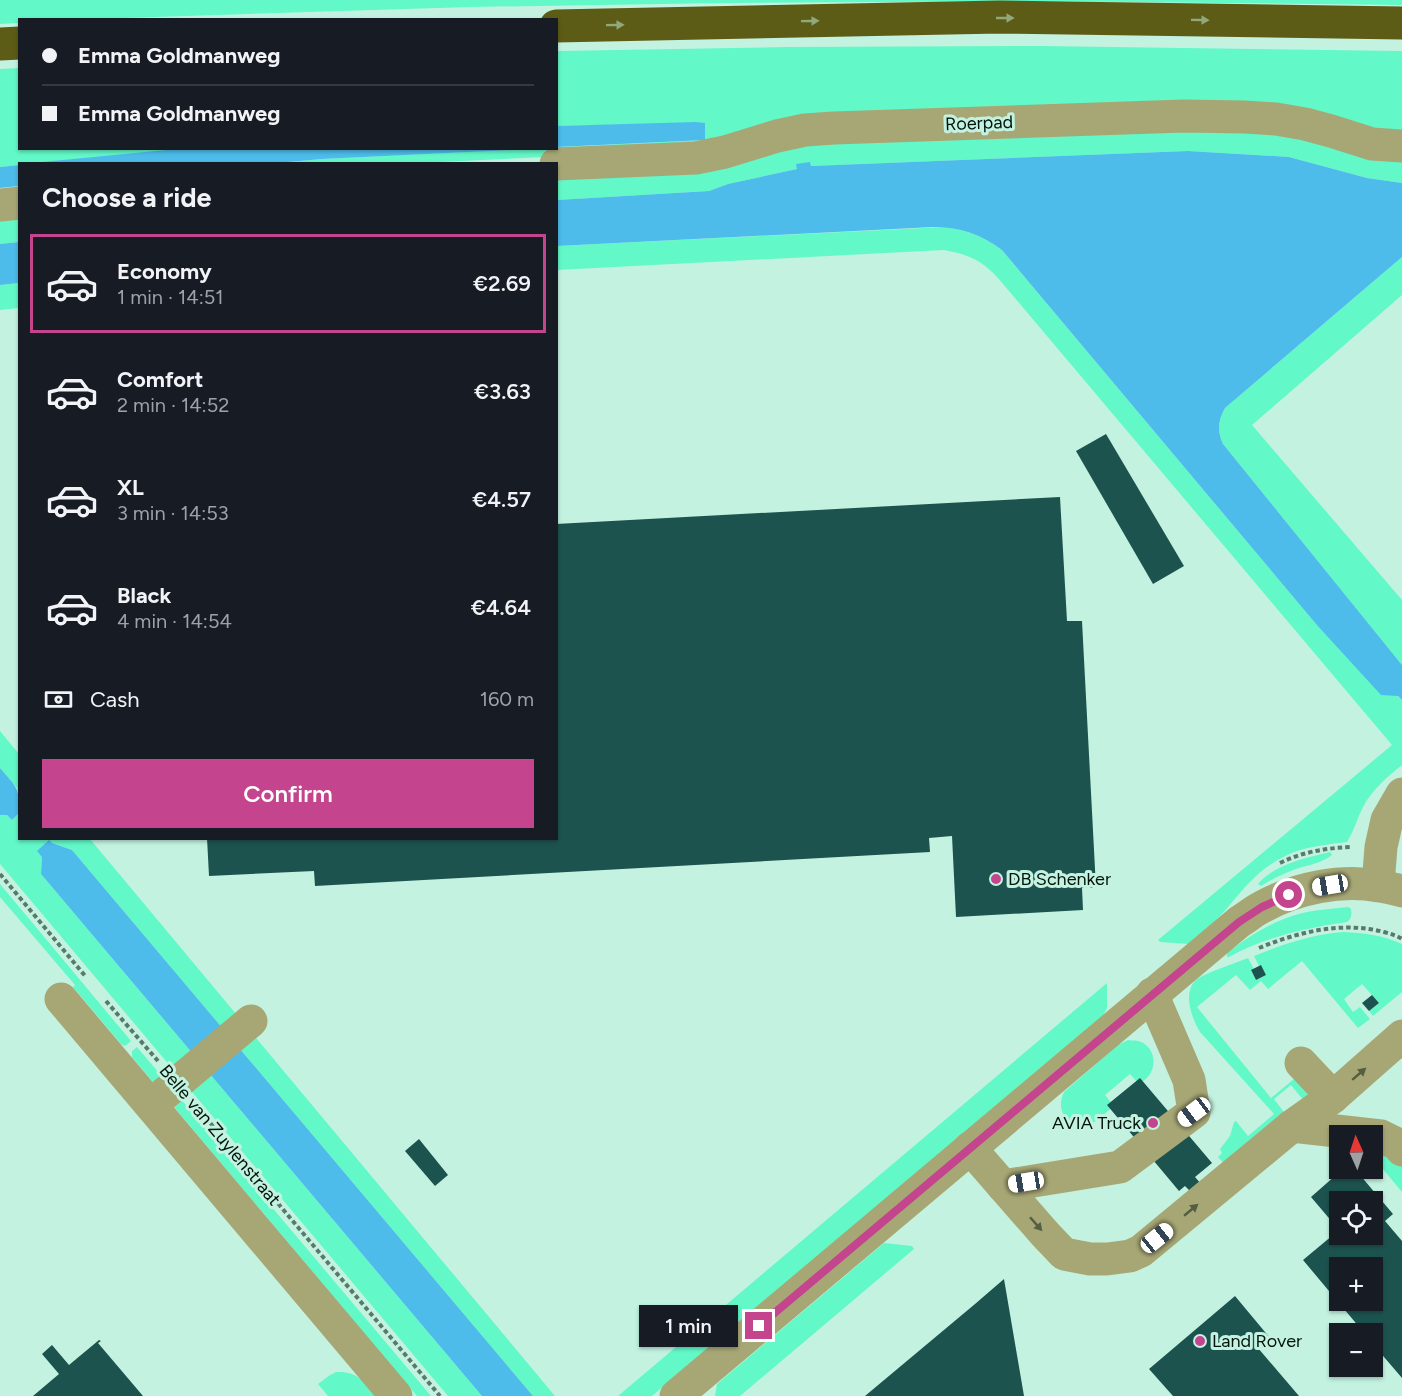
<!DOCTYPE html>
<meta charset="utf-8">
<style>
body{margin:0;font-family:Figtree,sans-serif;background:#242831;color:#f1f3f6;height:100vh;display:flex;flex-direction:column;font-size:22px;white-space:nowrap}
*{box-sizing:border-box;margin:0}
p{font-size:20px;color:#9ea1a6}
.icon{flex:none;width:33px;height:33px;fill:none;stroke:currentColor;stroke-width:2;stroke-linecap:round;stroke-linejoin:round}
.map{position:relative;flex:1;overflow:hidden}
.panel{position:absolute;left:18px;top:162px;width:540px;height:678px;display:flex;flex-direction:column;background:#171b24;border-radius:0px;box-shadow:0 2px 4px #0004}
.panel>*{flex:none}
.hud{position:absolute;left:18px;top:18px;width:540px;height:132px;border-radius:0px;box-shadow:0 2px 4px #0004;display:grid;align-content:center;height:132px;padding:0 24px;background:#171b24}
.needle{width:39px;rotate:357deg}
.fabs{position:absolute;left:1329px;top:1125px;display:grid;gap:12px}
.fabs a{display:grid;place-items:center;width:54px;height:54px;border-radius:0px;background:#171b24;box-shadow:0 2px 4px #0004;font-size:30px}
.end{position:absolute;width:27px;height:27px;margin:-14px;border:8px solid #c4448e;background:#fff;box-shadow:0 0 0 3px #fff}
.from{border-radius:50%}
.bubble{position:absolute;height:42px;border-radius:0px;background:#171b24;box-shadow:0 2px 4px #0004;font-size:20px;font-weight:600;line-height:42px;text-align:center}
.car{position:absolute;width:18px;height:36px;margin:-18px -9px;border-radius:8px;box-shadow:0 0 4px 2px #0007;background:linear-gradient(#fff 24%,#345 0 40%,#fff 0 76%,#345 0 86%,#fff 0)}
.hud b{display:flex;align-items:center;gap:21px;height:57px;font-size:22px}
.hud b+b{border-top:2px solid #363941}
.hud i{width:15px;height:15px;background:#f1f3f6}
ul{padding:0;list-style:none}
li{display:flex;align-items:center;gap:18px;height:99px;margin:0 12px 9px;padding:0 12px;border:3px solid transparent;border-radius:0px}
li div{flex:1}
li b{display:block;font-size:22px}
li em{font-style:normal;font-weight:600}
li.selected{border-color:#c4448e}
li>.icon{width:54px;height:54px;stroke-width:1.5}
h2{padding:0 24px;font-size:27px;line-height:72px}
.pay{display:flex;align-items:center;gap:15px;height:66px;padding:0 24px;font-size:22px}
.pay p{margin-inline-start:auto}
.button{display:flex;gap:12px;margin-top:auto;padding:12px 24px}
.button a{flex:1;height:69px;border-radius:0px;background:#c4448e;color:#fff;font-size:24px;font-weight:600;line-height:69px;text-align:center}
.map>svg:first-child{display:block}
.green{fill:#63f8c8}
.water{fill:#4dbcea}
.building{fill:#1d534f;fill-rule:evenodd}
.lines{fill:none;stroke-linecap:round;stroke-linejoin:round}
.path{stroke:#5a796d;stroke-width:4;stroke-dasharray:4.5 3;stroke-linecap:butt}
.minor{stroke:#a7a776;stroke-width:33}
.highway{stroke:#5d5c16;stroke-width:33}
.oneway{fill:#90a87b}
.oneway2{fill:#555e42}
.route{stroke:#c4448e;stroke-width:8}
.poi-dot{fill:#c4448e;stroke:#c3f3e0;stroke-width:2}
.labels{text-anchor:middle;stroke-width:6;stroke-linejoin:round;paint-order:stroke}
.street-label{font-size:18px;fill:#03140e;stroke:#c3f3e0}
.poi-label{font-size:18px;fill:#03140e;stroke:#c3f3e0;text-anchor:start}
</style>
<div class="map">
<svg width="1402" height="1396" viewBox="0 0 1402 1396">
<rect width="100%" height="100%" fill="#c3f3e0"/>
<g class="green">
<polygon points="0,0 1402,0 1402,5 1040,1 724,3 470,7 92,19 20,20 19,23 0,24"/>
<polygon points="1043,46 1402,51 1402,139 1322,121 416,163 266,164 322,159 705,140 704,123 557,126 557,51 786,47"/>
<polygon points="19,68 20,148 187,149 20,164 19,165 0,167 0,69"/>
<polygon points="1225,125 1402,153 1402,183 1367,178 1289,157 1188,151 811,166 810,163 797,169 728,184 709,191 557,200 556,172 762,147"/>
<polygon points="19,210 19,242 0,244 0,212"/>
<path d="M945,227C967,230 984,237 1002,250L1316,624L1402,700V765C1387,777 1372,790 1363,807C1357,819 1354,831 1347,842C1330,844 1313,846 1297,851C1259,865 1245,888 1220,916C1211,926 1199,935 1189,944L1160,942L1158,940L1392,745L998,278C980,259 969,255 944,250L557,270V246Z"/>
<path d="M1402,257V295L1252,425L1402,600V665L1223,444C1217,431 1218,420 1225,408Z"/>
<polygon points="19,283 19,308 0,310 0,285"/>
<polygon points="0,731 19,754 19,797 17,788 0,768"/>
<polygon points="19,813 20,838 90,839 555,1396 533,1396 72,850 52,843 50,841 42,857 41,874 482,1396 448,1396 0,864 0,815 7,815 12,820"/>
<path d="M1330,852L1332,855C1322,863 1308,865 1296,869C1284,873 1272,879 1261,886L1258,884C1275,864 1305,858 1330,852Z"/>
<polygon points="0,884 131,1041 125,1046 121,1044 73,987 75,985 0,897"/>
<path d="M1348,907L1351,909C1352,915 1351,919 1347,922C1306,928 1265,937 1229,957H1227V953C1246,938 1268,924 1292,916C1310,910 1330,909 1348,907Z"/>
<path d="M1343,932C1363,933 1383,935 1402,944V992L1373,1016L1369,1011L1379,1003L1362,984L1344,999L1353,1012L1360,1007L1370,1019L1358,1028L1302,961L1268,989L1261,981L1250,990L1236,975L1197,1007L1271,1098L1294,1079L1311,1091L1304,1101L1291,1085L1274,1099L1287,1116L1227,1167L1218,1157L1222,1153L1220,1149L1230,1136L1234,1122L1236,1121L1248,1136L1274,1114L1200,1032C1192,1019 1182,993 1196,980C1205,973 1236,963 1248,958L1254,969L1251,971L1256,980L1266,975L1261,965L1259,966L1254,956C1284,944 1310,935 1343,932Z"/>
<polygon points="1107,983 1107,1008 1103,1016 652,1396 618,1396"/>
<path d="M1128,1040C1132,1041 1135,1040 1138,1041C1152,1044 1158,1062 1150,1074C1148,1078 1143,1081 1139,1084L1130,1074L1105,1095L1114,1106C1106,1112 1097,1123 1087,1125C1067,1130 1055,1109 1064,1092L1118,1045Z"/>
<polygon points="137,1047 431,1396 417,1396 132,1057 132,1051"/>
<polygon points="1372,1142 1402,1160 1402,1192 1373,1157"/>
<polygon points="884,1243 912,1246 914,1249 740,1396 715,1396 717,1384"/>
<path d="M336,1372C358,1371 363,1381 375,1396H328L318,1384L330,1375Z"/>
</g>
<g class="water">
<polygon points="696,122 705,123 705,140 557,147 556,126"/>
<polygon points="187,148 533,148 533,149 322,159 266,164 31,163"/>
<path d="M1188,151L1289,157L1367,178L1402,183V257L1225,408C1218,420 1217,431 1223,444L1402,665V700L1398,696L1381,695L1316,624L1002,250C981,234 959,227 933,227L557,246V200L709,191L728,184L797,169L796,164L810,162L811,166Z"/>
<polygon points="19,165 19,186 0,188 0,167"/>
<polygon points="19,242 19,283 0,285 0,244"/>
<path d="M0,768C16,787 20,787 19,813L12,820L7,815H0Z"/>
<polygon points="49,840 52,843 72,850 533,1396 482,1396 41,874 42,857 37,851"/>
</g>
<g class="building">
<polygon points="1106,434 1184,566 1153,584 1076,451"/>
<polygon points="1060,497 1067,621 1082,621 1096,888 1082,888 1083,910 956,917 952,836 929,838 930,852 315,886 314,871 209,876 207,838 556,838 556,524"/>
<polygon points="1261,965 1266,975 1256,980 1251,970"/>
<polygon points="1372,995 1379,1003 1369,1011 1362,1003"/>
<polygon points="1140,1078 1212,1163 1195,1177 1202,1185 1192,1193 1185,1186 1179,1191 1107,1105"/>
<polygon points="419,1139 448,1175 435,1186 405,1151"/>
<path d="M1344,1168H1354L1393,1214L1385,1221L1402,1241V1378L1372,1343V1334H1365L1303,1260L1339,1230L1311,1197ZM1340,1202H1372V1234H1340ZM1340,1268H1372V1300H1340Z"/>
<polygon points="1004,1279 1024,1396 865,1396 975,1304"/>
<polygon points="1235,1296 1270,1338 1258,1348 1299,1396 1173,1396 1149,1369"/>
<polygon points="99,1340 101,1341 98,1343 143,1396 33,1396 59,1374 42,1354 52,1345 69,1365"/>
</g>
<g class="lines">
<g class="path">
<path d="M1280,863C1302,852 1326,848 1351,847"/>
<polyline points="0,874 86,977"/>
<path d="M1259,948C1298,932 1342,921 1384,932C1391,934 1396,935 1402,939"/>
<polyline points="106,1001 158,1061"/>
<polyline points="196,1106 440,1396"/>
</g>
<g class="minor">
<polyline points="556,164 696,158 725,152 777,136 805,130 834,128 1184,116 1245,117 1276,119 1305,124 1331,131 1372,144 1402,146"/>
<polyline points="0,205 20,203"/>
<polyline points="1378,885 1381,847 1387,820 1402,794"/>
<polyline points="61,999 396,1396"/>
<polyline points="1301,1063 1333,1097"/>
<polyline points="151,1105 251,1021"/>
<polyline points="1292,1126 1381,1136 1397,1144 1402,1150"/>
<polyline points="970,1148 1045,1234 1064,1254 1090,1259 1107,1259 1130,1256 1141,1251 1292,1126 1333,1097 1402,1036"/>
<polyline points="1003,1186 1120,1167 1194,1112 1189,1080 1152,994"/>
<path d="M676,1396L1239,922C1247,917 1254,911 1262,907C1296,888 1341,879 1379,886C1387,887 1395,889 1402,891"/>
</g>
<g class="highway">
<polyline points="556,26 1000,17 1402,23"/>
<polyline points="0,44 20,43"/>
</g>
</g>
<defs><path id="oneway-solid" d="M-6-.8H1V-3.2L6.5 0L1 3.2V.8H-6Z" transform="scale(1.5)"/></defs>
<g class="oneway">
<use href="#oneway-solid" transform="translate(1005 18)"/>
<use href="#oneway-solid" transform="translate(1200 20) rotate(1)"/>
<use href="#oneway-solid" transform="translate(810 21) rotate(-1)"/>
<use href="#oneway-solid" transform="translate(615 25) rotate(-1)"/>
</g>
<g class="oneway2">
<use href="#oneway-solid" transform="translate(1359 1074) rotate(-41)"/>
<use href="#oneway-solid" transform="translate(1191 1210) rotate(-40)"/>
<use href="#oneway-solid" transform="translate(1036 1224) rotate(49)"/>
</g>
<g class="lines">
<polyline class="route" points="759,1326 1239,922 1262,907 1289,895"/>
</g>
<g class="poi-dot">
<circle cx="996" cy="879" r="6"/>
<circle cx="1153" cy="1123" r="6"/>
<circle cx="1200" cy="1341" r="6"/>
</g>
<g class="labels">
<g class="street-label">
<text transform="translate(979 123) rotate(-2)" y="6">Roerpad</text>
<text transform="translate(220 1135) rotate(50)" y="6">Belle van Zuylenstraat</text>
</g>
<g class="poi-label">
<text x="1008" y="885">DB Schenker</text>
<text x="1141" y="1129" text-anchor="end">AVIA Truck</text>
<text x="1212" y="1347">Land Rover</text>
</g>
</g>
</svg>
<div class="fabs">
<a><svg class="needle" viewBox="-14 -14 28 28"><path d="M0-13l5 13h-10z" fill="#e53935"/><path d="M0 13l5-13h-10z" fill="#9ea1a6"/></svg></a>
<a><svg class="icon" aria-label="locate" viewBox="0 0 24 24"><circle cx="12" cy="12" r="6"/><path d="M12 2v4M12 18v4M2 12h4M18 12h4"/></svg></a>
<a>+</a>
<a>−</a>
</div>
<i class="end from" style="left:1289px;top:895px"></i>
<i class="end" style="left:759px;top:1326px"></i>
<div class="bubble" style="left:639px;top:1305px;width:99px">1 min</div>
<i class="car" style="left:1330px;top:885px;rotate:260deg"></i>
<i class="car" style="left:1194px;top:1112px;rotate:233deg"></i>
<i class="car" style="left:1026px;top:1182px;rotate:261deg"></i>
<i class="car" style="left:1157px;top:1238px;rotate:51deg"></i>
<div class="hud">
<b><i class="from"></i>Emma Goldmanweg</b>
<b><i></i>Emma Goldmanweg</b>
</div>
<section class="panel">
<h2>Choose a ride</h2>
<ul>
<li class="selected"><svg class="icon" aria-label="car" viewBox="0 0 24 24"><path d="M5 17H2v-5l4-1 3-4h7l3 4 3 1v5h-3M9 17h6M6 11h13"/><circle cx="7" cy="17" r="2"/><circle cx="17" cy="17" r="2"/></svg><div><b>Economy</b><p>1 min · 14:51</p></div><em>€2.69</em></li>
<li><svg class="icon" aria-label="car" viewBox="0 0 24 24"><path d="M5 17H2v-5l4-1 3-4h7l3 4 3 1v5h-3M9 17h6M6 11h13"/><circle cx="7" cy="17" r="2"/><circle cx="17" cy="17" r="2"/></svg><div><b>Comfort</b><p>2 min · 14:52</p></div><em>€3.63</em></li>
<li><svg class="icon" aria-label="car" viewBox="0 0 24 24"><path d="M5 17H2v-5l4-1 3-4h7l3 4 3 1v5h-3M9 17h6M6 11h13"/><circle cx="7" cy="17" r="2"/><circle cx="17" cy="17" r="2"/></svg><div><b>XL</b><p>3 min · 14:53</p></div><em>€4.57</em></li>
<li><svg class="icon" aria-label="car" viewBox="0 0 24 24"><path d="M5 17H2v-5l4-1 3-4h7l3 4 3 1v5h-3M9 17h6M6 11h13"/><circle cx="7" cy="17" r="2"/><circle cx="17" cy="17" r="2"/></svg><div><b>Black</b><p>4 min · 14:54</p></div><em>€4.64</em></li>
</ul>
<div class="pay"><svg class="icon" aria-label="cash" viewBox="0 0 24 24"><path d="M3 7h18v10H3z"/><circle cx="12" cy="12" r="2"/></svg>Cash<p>160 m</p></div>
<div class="button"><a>Confirm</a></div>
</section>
</div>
